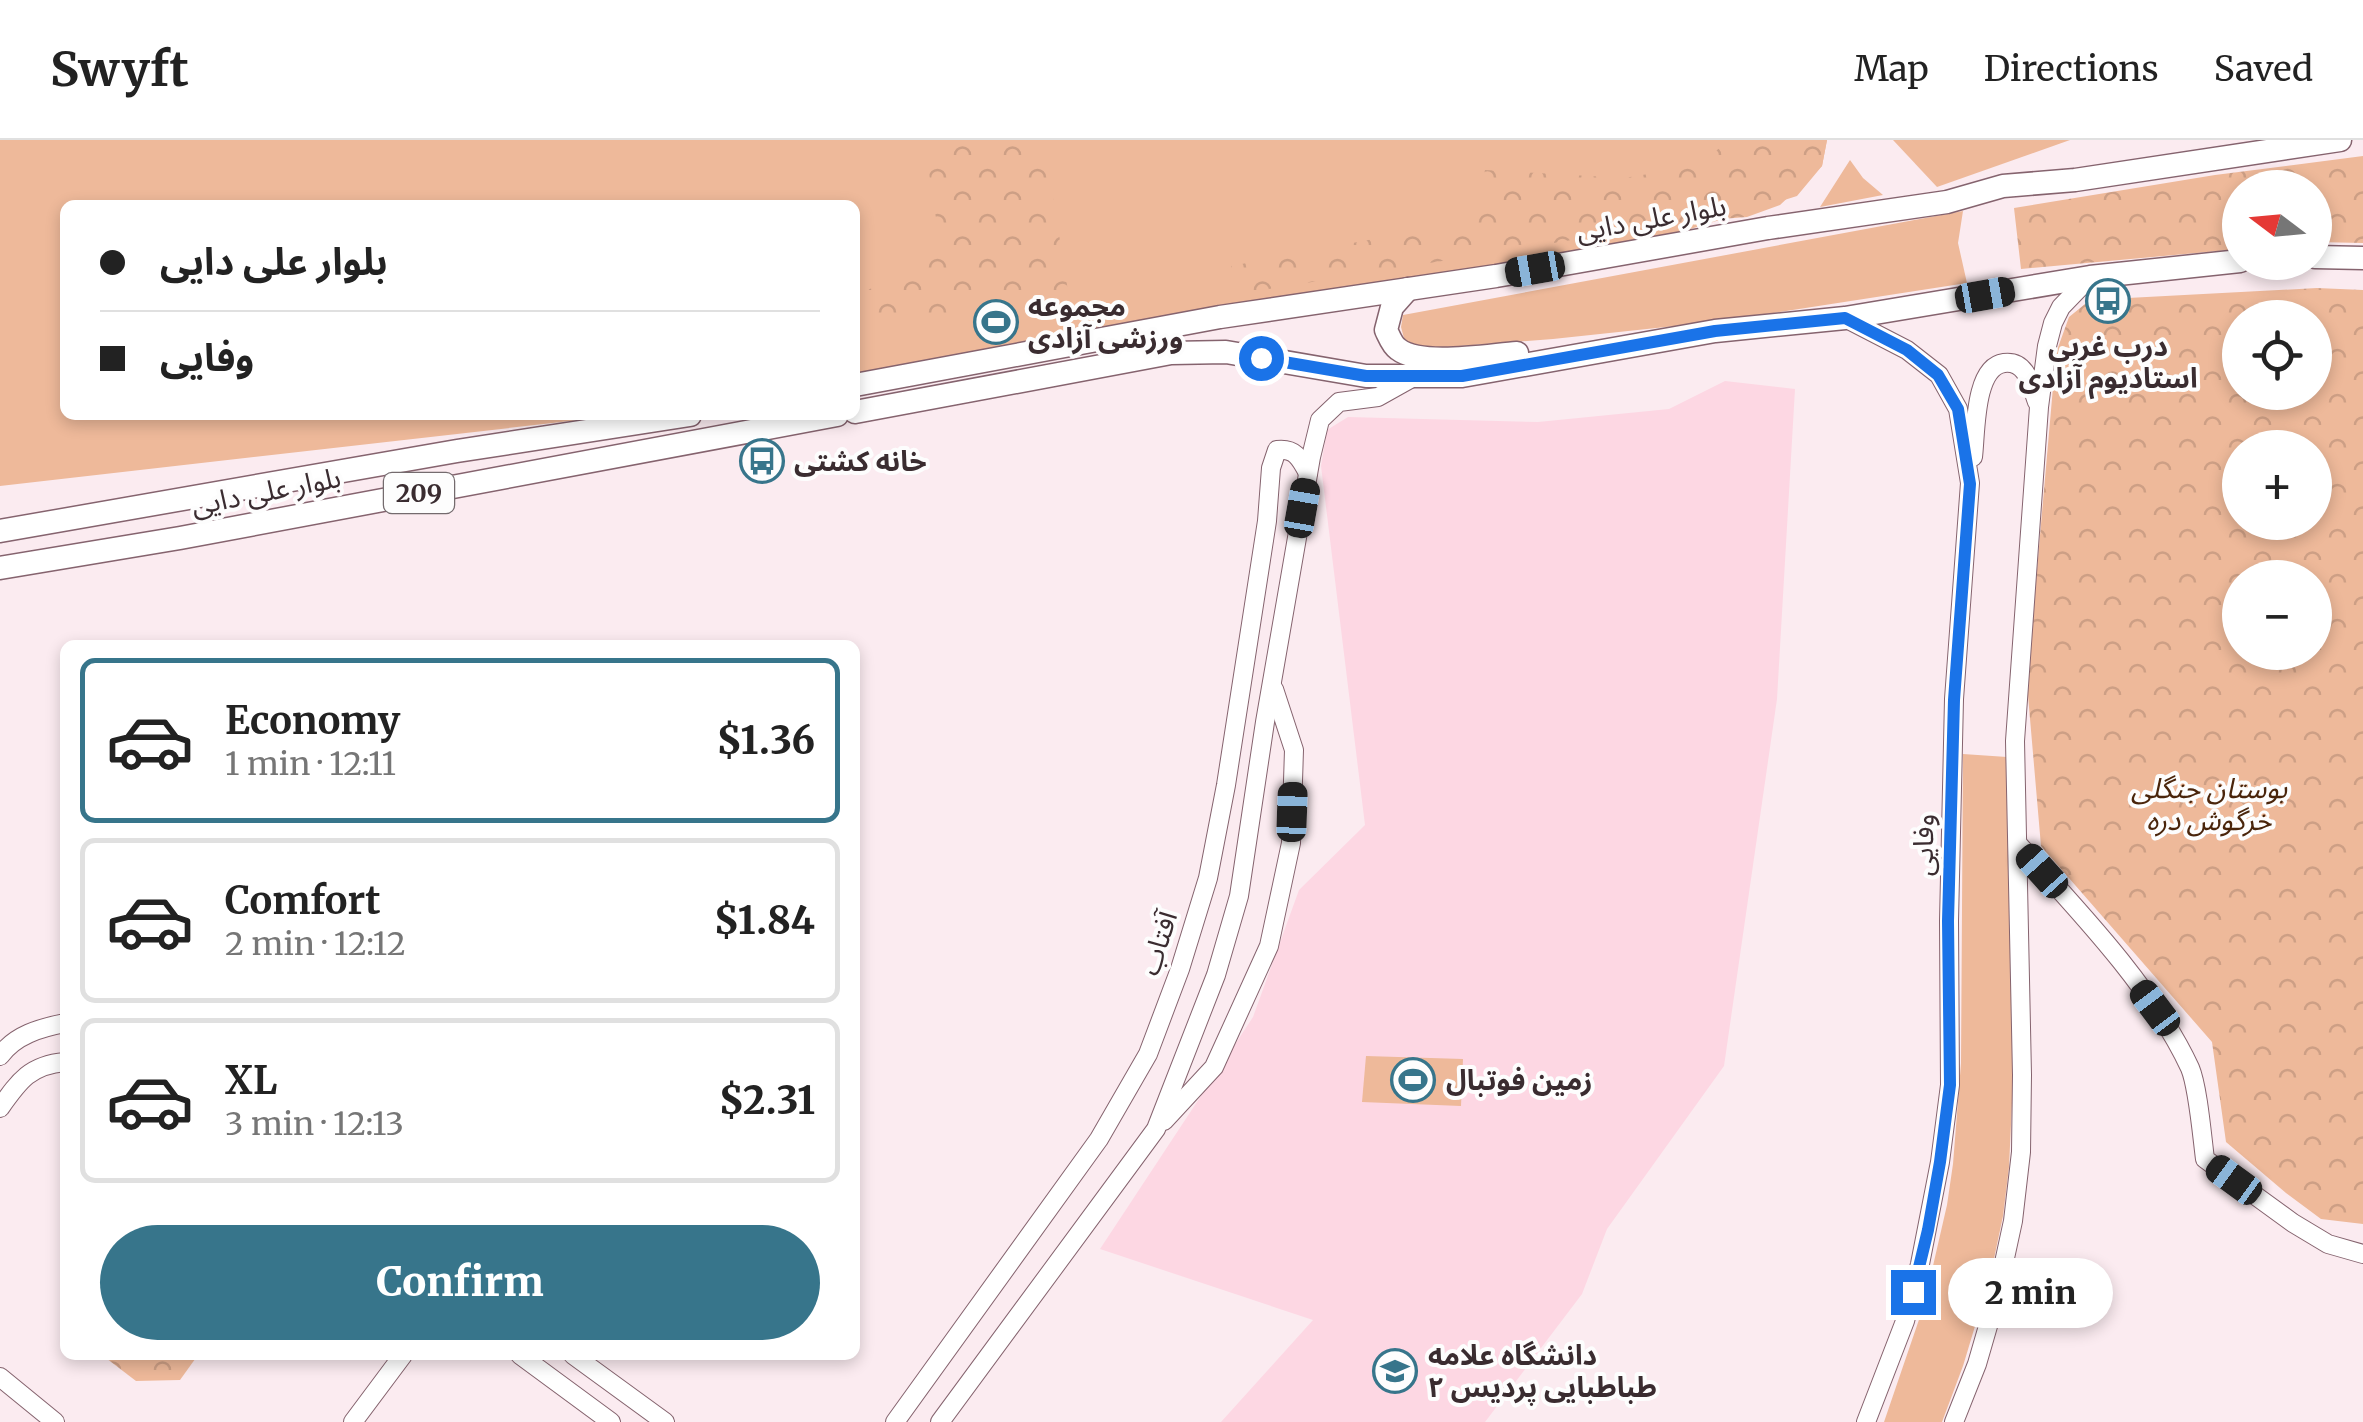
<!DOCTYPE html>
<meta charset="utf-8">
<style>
body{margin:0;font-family:Merriweather,"Noto Sans Arabic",serif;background:#f6f6f6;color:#222;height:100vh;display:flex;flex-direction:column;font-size:38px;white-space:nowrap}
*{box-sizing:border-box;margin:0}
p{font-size:32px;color:#767676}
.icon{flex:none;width:55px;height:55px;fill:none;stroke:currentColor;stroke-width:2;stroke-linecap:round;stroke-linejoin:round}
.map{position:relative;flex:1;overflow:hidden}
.side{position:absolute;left:60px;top:500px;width:800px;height:720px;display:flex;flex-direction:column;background:#fff;border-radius:15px;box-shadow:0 5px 15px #0003}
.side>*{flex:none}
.top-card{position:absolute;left:60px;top:60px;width:800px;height:220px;border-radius:15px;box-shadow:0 5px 15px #0003;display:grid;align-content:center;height:220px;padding:0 40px;background:#fff}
.needle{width:65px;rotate:286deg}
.controls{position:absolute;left:2222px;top:30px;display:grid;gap:20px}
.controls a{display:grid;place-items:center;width:110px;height:110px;border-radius:50%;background:#fff;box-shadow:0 5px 15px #0003;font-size:50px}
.end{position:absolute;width:45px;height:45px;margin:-22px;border:12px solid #1a73e8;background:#fff;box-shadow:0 0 0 5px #fff}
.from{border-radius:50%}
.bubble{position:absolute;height:70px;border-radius:35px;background:#fff;box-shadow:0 5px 15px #0003;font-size:32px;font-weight:800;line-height:70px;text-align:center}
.car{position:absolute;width:30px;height:60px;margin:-30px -15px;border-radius:12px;box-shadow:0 0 8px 2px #0007;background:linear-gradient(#222 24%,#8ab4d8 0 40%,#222 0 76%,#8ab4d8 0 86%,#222 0)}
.top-card b{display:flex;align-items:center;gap:35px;height:95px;font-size:38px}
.top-card b+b{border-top:2px solid #e0e0e0}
.top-card i{width:25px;height:25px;background:#222}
ul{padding:18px 0 0;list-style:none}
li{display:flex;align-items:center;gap:30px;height:165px;margin:0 20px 15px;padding:0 20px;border:5px solid #e0e0e0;border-radius:15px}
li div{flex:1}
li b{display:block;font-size:38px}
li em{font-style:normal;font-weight:800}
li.active{border-color:#37758b}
li>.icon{width:90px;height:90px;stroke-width:1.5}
.action{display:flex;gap:20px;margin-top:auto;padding:20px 40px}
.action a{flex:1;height:115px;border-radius:60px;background:#37758b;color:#fff;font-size:40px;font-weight:800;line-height:115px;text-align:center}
header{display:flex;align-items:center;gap:60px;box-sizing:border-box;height:140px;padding:0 50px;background:#fff;border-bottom:2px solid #e0e0e0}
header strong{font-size:48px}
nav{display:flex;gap:55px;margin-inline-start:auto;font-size:35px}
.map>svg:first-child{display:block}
.built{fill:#fdd7e3}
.green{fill:#eeb99a}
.forest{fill:url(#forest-crowns);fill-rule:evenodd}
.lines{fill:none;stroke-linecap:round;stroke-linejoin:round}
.minor-casing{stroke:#85636e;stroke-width:20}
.major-casing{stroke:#85636e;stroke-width:25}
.minor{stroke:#fff;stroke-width:18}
.major{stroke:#fff;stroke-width:22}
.route{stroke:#1a73e8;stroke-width:12}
.labels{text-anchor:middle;stroke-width:8;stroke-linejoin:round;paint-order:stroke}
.shield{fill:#fdfdfd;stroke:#746b6e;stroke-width:2.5}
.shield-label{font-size:25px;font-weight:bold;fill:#3a2c30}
.street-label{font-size:28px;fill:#3a2c30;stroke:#fdfdfd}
.poi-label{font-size:28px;font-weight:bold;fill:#3a2c30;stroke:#fdfdfd;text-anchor:start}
.park-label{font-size:28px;font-style:italic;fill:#4a250b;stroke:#fdfdfd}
</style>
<header>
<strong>Swyft</strong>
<nav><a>Map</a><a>Directions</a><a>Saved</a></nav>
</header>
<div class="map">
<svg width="2363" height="1282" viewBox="0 0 2363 1282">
<defs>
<pattern id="forest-crowns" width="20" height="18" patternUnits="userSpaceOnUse" patternTransform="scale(2.5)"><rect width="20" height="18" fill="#eeb99a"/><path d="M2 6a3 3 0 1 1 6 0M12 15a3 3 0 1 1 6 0" fill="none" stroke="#cd9f85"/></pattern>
</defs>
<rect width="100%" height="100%" fill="#fbebf0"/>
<polygon class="built" points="1725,241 1795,249 1777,559 1724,926 1607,1089 1582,1154 1485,1282 1221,1282 1313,1180 1100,1109 1253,877 1299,750 1365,685 1321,326 1327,290 1348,277 1538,282 1669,269"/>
<g class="green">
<polygon points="0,0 1827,0 1822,26 1797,56 1629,108 1067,195 855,233 855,65 65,65 65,275 623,275 0,346"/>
<polygon points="1893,0 2070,0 1937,47"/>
<polygon points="1850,20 1863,38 1883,55 1820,67"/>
<polygon points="1963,71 1958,103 1967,143 1722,181 1553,199 1433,208 1405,202 1401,187 1403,175"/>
<polygon points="1963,614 2007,617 2013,942 2009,1027 2003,1076 1991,1133 1963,1226 1942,1282 1884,1282 1924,1165 1947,1065 1953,1024 1961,923"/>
<polygon points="1366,916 1463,919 1461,966 1362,962"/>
</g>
<g class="forest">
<polygon points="924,0 1044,0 1071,170 914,186 855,165 855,157 941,111"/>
<polygon points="1721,0 1827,0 1822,26 1780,65 1747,77 1683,82 1232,155 1231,126 1474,80 1485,30 1624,38 1691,27 1720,8"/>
<polygon points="2363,16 2363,103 2315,102 2315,48 2240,48 2240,109 2021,129 2014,68 2215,35"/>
<path d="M2317,148L2363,150V1084L2321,1079L2286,1053L2226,1002L2212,902L2041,706L2027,544L2056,213L2069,177L2090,160ZM2240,178H2315V252H2240ZM2240,308H2315V382H2240ZM2240,438H2315V512H2240Z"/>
<polygon points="102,1215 198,1215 180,1240 136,1241"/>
</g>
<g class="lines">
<g class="minor-casing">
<g id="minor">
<polyline points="1845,178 1907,210 1939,235 1958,269 1970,343 1954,559 1949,781 1950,945 1940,1022 1920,1124 1905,1181 1866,1282"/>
<path d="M1973,317C1976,292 1974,227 2004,223C2027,220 2031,246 2037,262"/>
<path d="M2018,704C2077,769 2153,848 2190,928C2198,947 2202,996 2205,1019L2293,1083L2328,1104L2363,1114"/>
<path d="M0,916C15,895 40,888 65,883"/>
<path d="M0,968C19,941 30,925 65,922"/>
<polyline points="1164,981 1214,927 1269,806 1291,703 1294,610 1274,549"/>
<polyline points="520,1215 611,1282"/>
<polyline points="573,1215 665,1282"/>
<polyline points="0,1237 55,1282"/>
<polyline points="353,1282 403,1215"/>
<path d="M895,1282L1099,999L1148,914L1180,829L1208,738L1226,645L1267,381L1271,328L1277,310C1295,308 1300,318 1308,333"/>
<polyline points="940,1282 1156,989 1216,835 1239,756 1265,582 1311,317 1320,280 1339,262 1378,257 1412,238"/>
<polyline points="1954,1282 1977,1224 1997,1155 2013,1081 2021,1012 2022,935 2015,601 2039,267 2047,206 2053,183 2061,167 2090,137"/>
</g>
</g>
<g class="major-casing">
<g id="major">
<polyline points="2315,117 2363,118"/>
<path d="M1408,149L1392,167L1386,190C1389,196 1392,205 1398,209C1421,227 1488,215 1517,213"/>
<polyline points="855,245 1220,177 1496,136 1768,88 1947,62 2003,46 2075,40 2340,0"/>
<polyline points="855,272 1171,213 1226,212 1366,236 1462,236 1715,191 1845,178 2090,137 2240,121"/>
<polyline points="0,391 457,311 690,275"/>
<polyline points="0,428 180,398 837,275"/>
</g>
</g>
<use href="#minor" class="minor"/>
<use href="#major" class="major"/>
</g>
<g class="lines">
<polyline class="route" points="1261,218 1366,236 1462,236 1715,191 1845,178 1907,210 1938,235 1958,269 1970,344 1954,560 1948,781 1950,945 1940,1022 1928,1090 1913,1152"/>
</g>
<defs>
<g id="bus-ring" transform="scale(2.25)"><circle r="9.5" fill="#fdfdfd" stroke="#37758b" stroke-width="1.5"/><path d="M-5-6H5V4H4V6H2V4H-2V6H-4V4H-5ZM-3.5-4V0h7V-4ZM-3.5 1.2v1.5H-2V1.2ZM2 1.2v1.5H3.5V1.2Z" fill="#37758b"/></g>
<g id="stadium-ring" transform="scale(2.25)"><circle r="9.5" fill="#fdfdfd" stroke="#37758b" stroke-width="1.5"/><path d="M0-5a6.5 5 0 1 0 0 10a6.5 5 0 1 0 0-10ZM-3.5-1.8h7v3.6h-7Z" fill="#37758b"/></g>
<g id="university-ring" transform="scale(2.25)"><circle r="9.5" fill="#fdfdfd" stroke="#37758b" stroke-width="1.5"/><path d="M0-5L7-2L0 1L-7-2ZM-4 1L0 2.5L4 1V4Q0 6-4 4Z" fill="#37758b"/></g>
</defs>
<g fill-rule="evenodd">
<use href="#bus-ring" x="2108" y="161"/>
<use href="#stadium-ring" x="996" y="182"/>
<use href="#bus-ring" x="762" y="321"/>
<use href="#stadium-ring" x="1413" y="940"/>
<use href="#university-ring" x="1395" y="1231"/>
</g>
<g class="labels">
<rect class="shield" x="384" y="333" width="70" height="40" rx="8"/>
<g class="shield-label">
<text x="419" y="362">209</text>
</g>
<g class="street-label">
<text transform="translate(1651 78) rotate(-10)" y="10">بلوار علی دایی</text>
<text transform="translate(266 351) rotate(-11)" y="10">بلوار علی دایی</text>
<text transform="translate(1923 705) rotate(-89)" y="10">وفایی</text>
<text transform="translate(1158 803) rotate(-72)" y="10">آفتاب</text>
</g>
<g class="poi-label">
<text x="1028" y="176">مجموعه<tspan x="1028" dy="32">ورزشی آزادی</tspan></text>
<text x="2108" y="216" text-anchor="middle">درب غربی<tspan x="2108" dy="32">استادیوم آزادی</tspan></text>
<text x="794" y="331">خانه کشتی</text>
<text x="1446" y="950">زمین فوتبال</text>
<text x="1428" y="1225">دانشگاه علامه<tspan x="1428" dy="32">طباطبایی پردیس ۲</tspan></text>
</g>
<g class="park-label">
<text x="2209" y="658">بوستان جنگلی<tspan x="2209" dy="32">خرگوش دره</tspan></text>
</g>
</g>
</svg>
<div class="controls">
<a><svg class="needle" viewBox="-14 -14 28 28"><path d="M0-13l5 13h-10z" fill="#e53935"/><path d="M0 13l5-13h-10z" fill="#767676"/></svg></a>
<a><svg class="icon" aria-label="locate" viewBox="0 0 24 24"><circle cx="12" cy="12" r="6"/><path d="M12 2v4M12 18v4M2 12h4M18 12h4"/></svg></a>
<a>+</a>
<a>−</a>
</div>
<i class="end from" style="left:1261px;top:218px"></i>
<i class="end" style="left:1913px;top:1152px"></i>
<div class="bubble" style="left:1948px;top:1118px;width:165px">2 min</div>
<i class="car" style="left:1535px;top:129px;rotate:260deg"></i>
<i class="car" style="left:1985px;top:155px;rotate:80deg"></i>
<i class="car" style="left:1302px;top:368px;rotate:10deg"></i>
<i class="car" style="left:1292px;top:672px;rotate:2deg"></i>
<i class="car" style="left:2042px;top:731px;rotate:318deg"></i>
<i class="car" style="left:2155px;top:868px;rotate:323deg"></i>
<i class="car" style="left:2234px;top:1040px;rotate:306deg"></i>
<div class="top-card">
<b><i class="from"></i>بلوار علی دایی</b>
<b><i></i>وفایی</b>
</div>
<section class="side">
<ul>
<li class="active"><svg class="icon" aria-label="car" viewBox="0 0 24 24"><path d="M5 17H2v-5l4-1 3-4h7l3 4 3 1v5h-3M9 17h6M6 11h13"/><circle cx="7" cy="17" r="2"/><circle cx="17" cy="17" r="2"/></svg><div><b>Economy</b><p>1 min · 12:11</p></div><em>$1.36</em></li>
<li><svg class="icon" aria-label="car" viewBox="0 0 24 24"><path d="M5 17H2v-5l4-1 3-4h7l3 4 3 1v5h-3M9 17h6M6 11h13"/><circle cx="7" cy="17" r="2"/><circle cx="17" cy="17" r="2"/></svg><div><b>Comfort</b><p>2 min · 12:12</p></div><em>$1.84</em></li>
<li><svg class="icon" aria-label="car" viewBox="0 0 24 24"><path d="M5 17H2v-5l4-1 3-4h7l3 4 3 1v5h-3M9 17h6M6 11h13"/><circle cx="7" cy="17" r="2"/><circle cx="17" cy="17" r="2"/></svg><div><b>XL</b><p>3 min · 12:13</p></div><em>$2.31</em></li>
</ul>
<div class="action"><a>Confirm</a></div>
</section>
</div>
